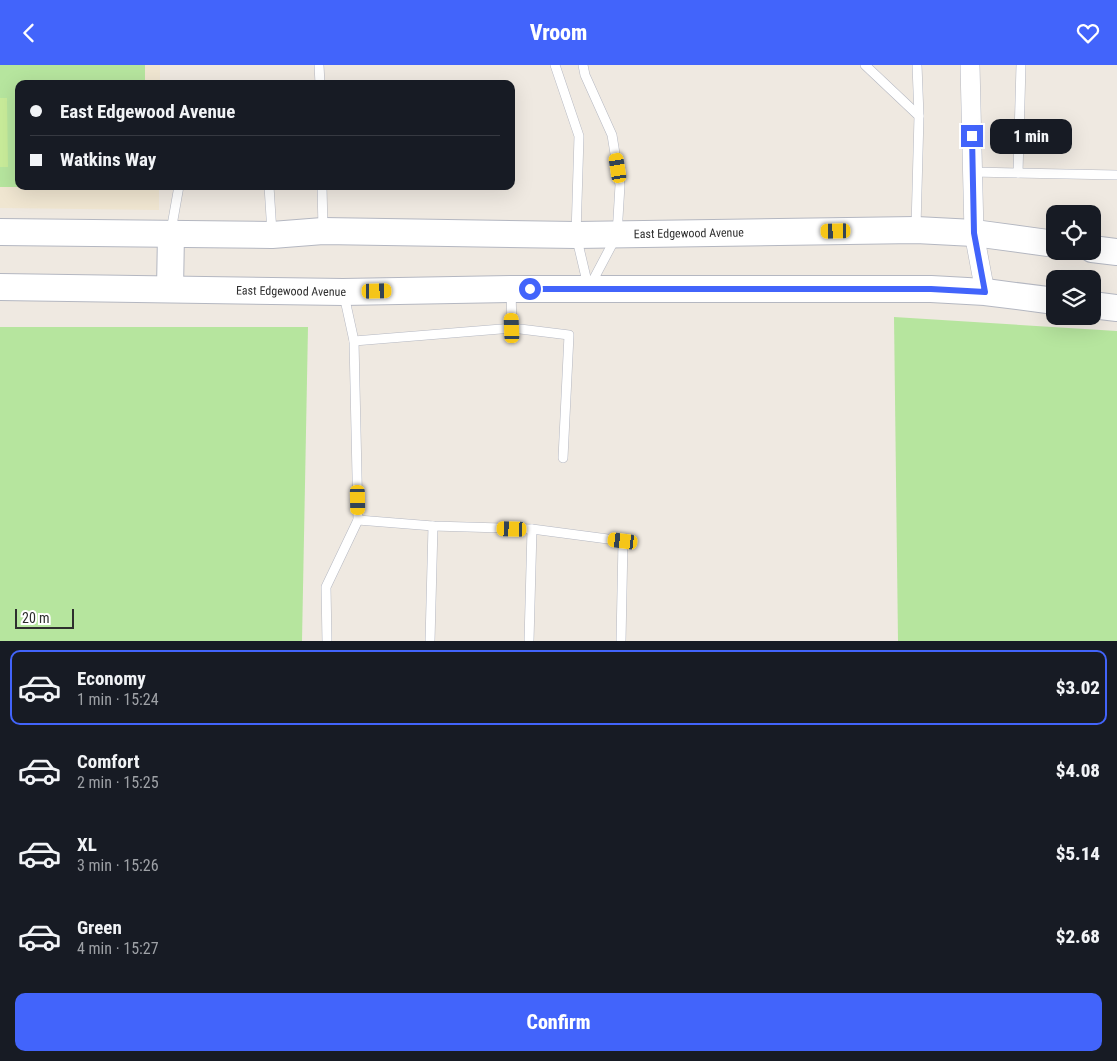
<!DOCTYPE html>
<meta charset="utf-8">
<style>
body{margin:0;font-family:"Roboto Condensed",sans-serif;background:#242831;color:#f1f3f6;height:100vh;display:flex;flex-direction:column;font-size:19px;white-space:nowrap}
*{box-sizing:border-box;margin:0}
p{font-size:16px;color:#9ea1a6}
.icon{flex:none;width:28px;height:28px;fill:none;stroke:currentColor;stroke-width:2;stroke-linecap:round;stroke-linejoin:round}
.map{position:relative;height:576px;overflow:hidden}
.details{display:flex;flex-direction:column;background:#171b24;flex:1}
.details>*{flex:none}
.hud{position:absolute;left:15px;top:15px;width:500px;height:110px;border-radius:10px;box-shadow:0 5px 20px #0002;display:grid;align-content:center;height:110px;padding:0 15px;background:#171b24}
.controls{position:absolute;left:1046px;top:140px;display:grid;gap:10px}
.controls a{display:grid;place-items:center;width:55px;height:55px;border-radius:10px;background:#171b24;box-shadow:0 5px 20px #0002;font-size:25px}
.scale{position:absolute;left:15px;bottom:12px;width:59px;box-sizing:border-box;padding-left:5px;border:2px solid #2e2e2e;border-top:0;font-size:14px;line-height:18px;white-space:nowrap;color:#2e2e2e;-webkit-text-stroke:4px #fff;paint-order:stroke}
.end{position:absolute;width:22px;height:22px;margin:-11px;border:6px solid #4264fb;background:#fff;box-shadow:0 0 0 2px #fff}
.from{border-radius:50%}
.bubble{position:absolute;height:35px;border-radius:10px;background:#171b24;box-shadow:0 5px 20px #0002;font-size:16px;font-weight:800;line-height:35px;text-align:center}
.car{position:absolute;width:15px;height:30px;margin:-15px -8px;border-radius:6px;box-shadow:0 0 4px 1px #0007;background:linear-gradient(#f5c518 24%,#345 0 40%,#f5c518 0 76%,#345 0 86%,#f5c518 0)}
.hud b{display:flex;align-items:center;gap:18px;height:48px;font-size:19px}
.hud b+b{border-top:1px solid #363941}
.hud i{width:12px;height:12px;background:#f1f3f6}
ul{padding:9px 0 0;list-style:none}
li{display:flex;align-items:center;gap:15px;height:75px;margin:0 10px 8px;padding:0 5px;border:2px solid transparent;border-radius:10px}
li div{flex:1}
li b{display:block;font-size:19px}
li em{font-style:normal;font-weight:800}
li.on{border-color:#4264fb}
li>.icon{width:45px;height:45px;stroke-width:1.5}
.action{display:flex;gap:10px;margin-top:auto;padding:10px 15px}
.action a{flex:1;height:58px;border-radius:10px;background:#4264fb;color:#fff;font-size:20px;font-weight:800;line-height:58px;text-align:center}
header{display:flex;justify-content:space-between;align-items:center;height:65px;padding:0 15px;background:#4264fb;color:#fff;font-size:22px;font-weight:800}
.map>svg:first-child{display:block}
.education{fill:#f0e6d1}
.green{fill:#b6e59e}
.pitch{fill:#c9ec9a}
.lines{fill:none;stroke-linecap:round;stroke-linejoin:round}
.lane-casing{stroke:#b4b7c1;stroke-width:10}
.street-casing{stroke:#b4b7c1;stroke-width:20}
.secondary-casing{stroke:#b4b7c1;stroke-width:28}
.lane{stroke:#fff;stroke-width:9}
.street{stroke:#fff;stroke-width:19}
.secondary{stroke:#fff;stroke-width:26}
.route{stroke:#4264fb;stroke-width:6}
.labels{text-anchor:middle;stroke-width:5;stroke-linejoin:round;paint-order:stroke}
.street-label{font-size:12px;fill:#2e2e2e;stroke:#fff}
</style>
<header><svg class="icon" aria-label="back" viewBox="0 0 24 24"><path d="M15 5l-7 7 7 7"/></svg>Vroom<svg class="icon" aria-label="heart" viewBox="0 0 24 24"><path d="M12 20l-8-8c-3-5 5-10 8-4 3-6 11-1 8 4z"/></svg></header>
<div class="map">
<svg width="1117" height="576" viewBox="0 0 1117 576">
<rect width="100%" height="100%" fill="#efe9e1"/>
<polygon class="education" points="0,0 160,0 160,19 19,19 19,121 159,121 159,145 0,143"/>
<g class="green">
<polygon points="0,0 145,0 145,19 19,19 19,121 146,122 0,122"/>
<polygon points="894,252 1117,266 1117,576 898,576"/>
<polygon points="0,262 308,262 302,576 0,576"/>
</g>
<polygon class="pitch" points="0,33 7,33 8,102 0,102"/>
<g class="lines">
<g class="lane-casing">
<g id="lane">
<polyline points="319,0 320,19"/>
<polyline points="555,0 579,71 576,170 588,221"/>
<polyline points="583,0 585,10 612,70 620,120 617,170 590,221"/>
<polyline points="865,0 919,51 916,162"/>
<polyline points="917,0 919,51"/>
<polyline points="972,107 1117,110"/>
<polyline points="1018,108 1021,0"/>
<polyline points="269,121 272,168"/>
<polyline points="322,121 323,164"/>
<polyline points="171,166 179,121"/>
<polyline points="511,225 512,263"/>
<polyline points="354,276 512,263 569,270 563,393"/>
<polyline points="358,455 433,461 532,464 623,476 621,576"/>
<polyline points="327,576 326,522 358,455 354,276 344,230"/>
<polyline points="430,576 433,461"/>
<polyline points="529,576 532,464"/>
</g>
</g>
<g class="street-casing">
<polyline id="street" points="970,0 974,168 985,227"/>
</g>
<g class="secondary-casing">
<g id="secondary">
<path id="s1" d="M0,167L272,170L323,166L576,170L916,165L974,168L1055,179"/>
<polyline points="1092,184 1117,187"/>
<path id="s2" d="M0,222L343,227L511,224H931L985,227L1055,236"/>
<polyline points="170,224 171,169"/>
<polyline points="1092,240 1117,243"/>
</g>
</g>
<use href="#lane" class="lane"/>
<use href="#street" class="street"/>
<use href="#secondary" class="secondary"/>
</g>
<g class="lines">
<polyline class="route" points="530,224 931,224 985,227 974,168 972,71"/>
</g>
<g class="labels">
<g class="street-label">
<text dy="4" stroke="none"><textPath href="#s1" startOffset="689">East Edgewood Avenue</textPath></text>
<text dy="4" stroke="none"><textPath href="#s2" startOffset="291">East Edgewood Avenue</textPath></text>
</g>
</g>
</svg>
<div class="controls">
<a><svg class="icon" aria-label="locate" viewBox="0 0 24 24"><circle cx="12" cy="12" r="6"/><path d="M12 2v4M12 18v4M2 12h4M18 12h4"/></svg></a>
<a><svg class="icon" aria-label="layers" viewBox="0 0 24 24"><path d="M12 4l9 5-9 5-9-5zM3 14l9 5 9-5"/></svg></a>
</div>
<div class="scale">20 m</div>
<i class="end from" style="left:530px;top:224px"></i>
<i class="end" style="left:972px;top:71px"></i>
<div class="bubble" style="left:990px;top:54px;width:82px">1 min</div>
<i class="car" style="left:618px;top:103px;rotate:351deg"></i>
<i class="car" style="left:836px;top:166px;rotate:269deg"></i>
<i class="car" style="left:377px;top:226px;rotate:89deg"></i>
<i class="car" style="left:512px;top:263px;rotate:358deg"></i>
<i class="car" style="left:358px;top:435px;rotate:179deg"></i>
<i class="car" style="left:512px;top:464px;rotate:272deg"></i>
<i class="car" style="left:623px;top:476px;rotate:277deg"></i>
<div class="hud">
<b><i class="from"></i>East Edgewood Avenue</b>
<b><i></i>Watkins Way</b>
</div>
</div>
<section class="details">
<ul>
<li class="on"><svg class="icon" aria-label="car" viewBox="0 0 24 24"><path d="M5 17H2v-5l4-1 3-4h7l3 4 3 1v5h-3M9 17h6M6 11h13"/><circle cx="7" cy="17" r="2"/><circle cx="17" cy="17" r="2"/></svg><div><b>Economy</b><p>1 min · 15:24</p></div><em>$3.02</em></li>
<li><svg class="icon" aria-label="car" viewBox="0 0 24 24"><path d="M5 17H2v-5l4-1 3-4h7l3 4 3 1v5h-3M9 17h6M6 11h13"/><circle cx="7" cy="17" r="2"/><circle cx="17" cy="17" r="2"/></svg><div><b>Comfort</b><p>2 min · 15:25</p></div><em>$4.08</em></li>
<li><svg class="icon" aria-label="car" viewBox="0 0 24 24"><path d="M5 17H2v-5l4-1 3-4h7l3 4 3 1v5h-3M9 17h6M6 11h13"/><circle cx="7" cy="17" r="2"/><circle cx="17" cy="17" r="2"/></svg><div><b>XL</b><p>3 min · 15:26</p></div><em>$5.14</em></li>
<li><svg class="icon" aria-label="car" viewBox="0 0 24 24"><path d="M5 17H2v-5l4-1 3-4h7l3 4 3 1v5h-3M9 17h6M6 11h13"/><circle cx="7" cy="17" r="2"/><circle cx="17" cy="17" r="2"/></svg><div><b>Green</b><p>4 min · 15:27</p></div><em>$2.68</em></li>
</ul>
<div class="action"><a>Confirm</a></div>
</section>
